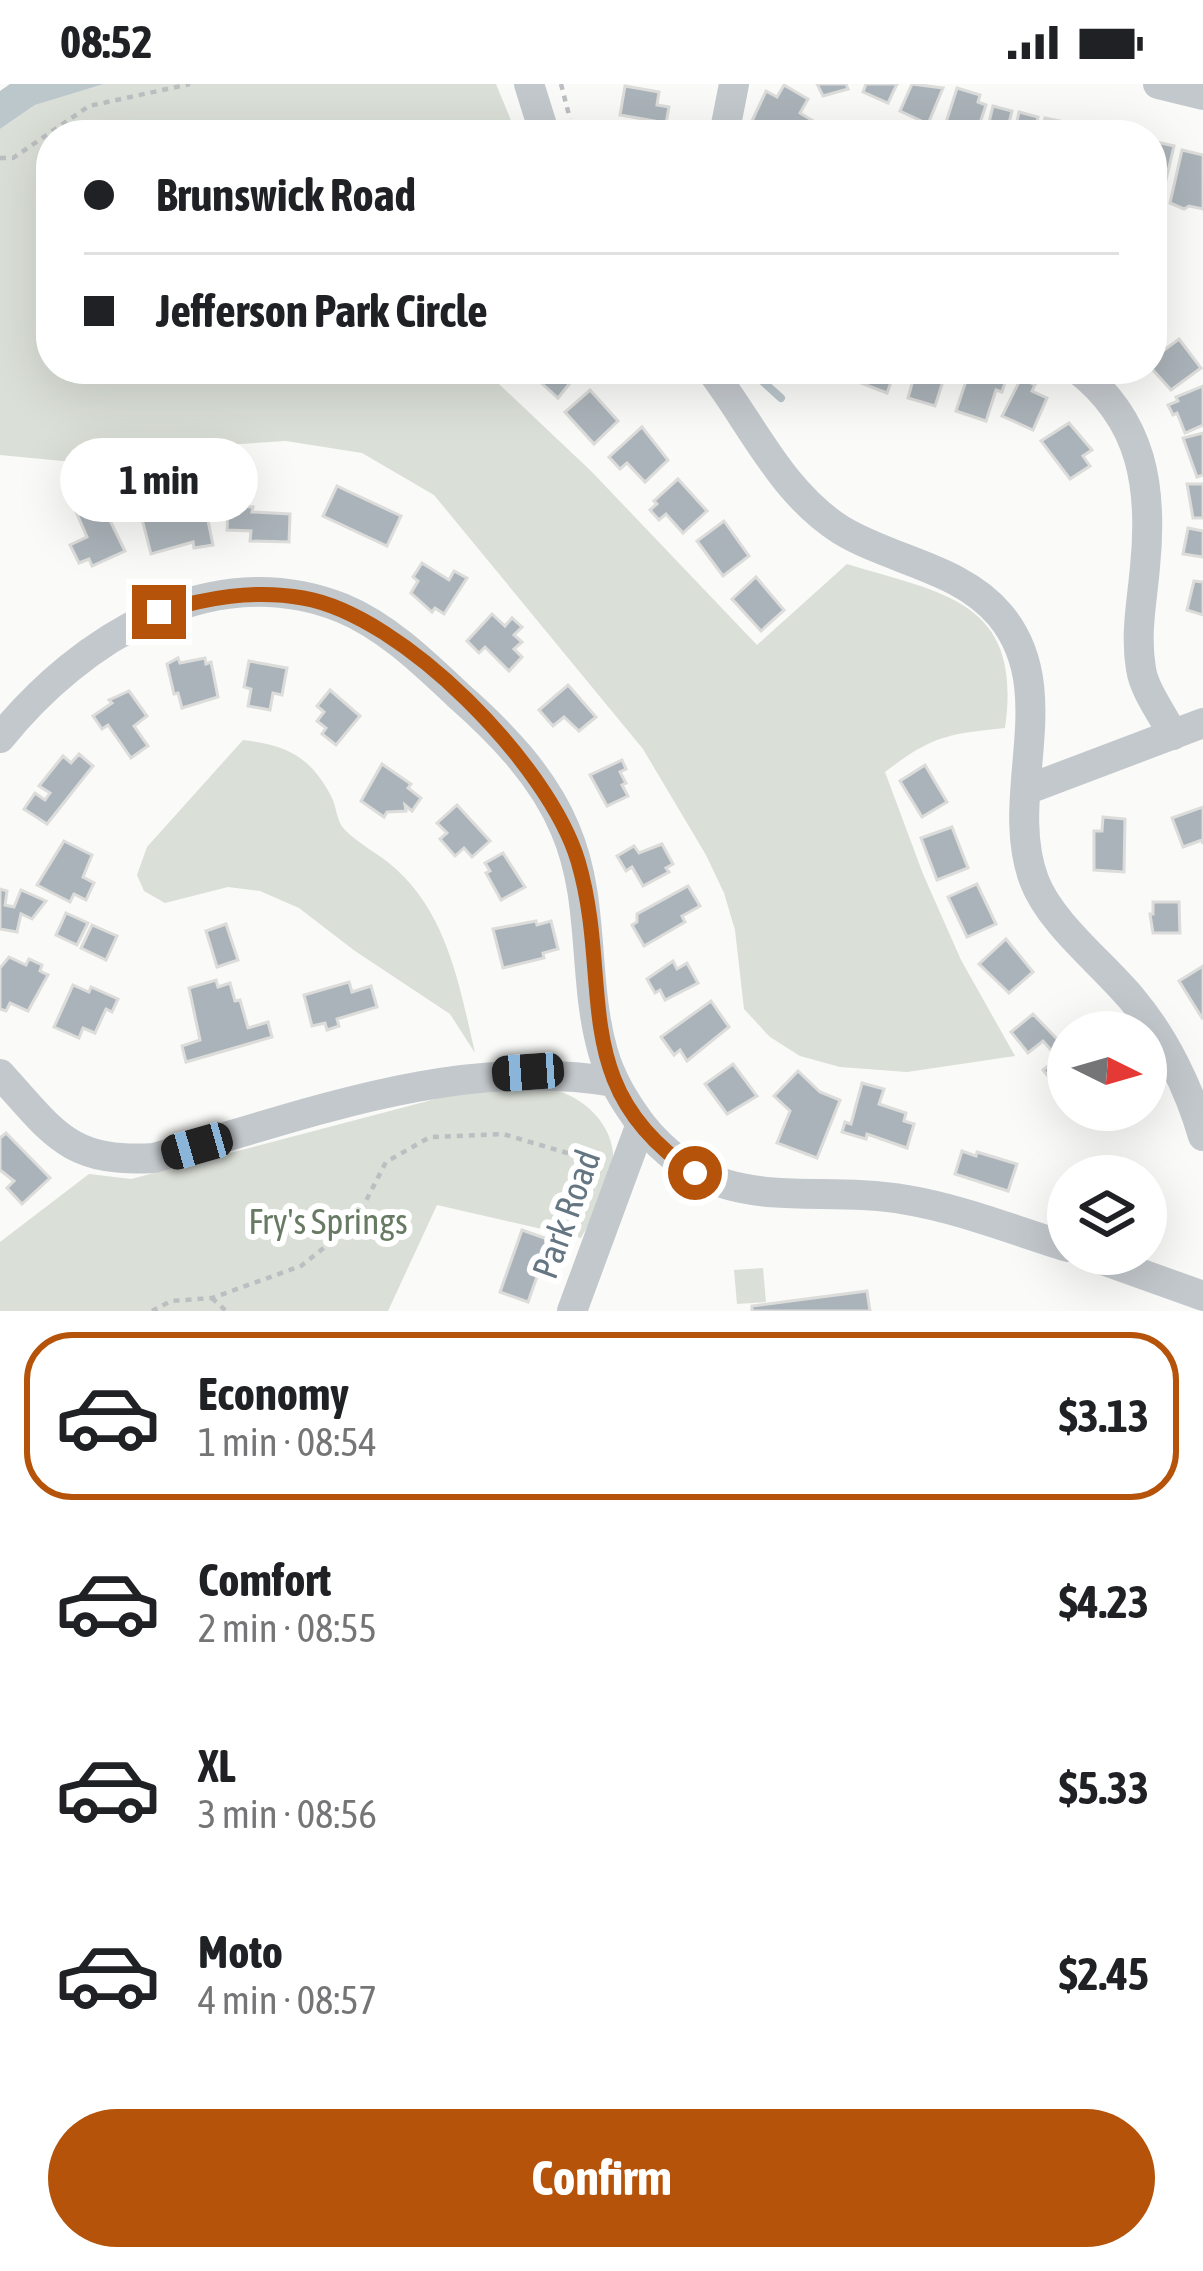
<!DOCTYPE html>
<meta charset="utf-8">
<style>
body{margin:0;font-family:"Asap Condensed",sans-serif;background:#f6f6f6;color:#202124;height:100vh;display:flex;flex-direction:column;font-size:45px;white-space:nowrap}
*{box-sizing:border-box;margin:0}
p{font-size:39px;color:#757577}
.icon{flex:none;width:66px;height:66px;fill:none;stroke:currentColor;stroke-width:2;stroke-linecap:round;stroke-linejoin:round}
.map{position:relative;height:1227px;overflow:hidden}
.sheet{display:flex;flex-direction:column;background:#fff;flex:1}
.sheet>*{flex:none}
.top-card{position:absolute;left:36px;top:36px;width:1131px;height:264px;border-radius:48px;box-shadow:0 12px 48px #0002;display:grid;align-content:center;height:264px;padding:0 48px;background:#fff}
.needle{width:78px;rotate:95deg}
.buttons{position:absolute;left:1047px;top:927px;display:grid;gap:24px}
.buttons a{display:grid;place-items:center;width:120px;height:120px;border-radius:50%;background:#fff;box-shadow:0 12px 48px #0002;font-size:60px}
.end{position:absolute;width:54px;height:54px;margin:-27px;border:15px solid #b45309;background:#fff;box-shadow:0 0 0 6px #fff}
.from{border-radius:50%}
.bubble{position:absolute;height:84px;border-radius:42px;background:#fff;box-shadow:0 12px 48px #0002;font-size:39px;font-weight:700;line-height:84px;text-align:center}
.car{position:absolute;width:36px;height:72px;margin:-36px -18px;border-radius:15px;box-shadow:0 0 9px 3px #0007;background:linear-gradient(#222 24%,#8ab4d8 0 40%,#222 0 76%,#8ab4d8 0 86%,#222 0)}
.top-card b{display:flex;align-items:center;gap:42px;height:114px;font-size:45px}
.top-card b+b{border-top:3px solid #e0e0e0}
.top-card i{width:30px;height:30px;background:#202124}
ul{padding:21px 0 0;list-style:none}
li{display:flex;align-items:center;gap:36px;height:168px;margin:0 24px 18px;padding:0 24px;border:6px solid transparent;border-radius:48px}
li div{flex:1}
li b{display:block;font-size:45px}
li em{font-style:normal;font-weight:700}
li.active{border-color:#b45309}
li>.icon{width:108px;height:108px;stroke-width:1.5}
.action{display:flex;gap:24px;margin-top:auto;padding:24px 48px}
.action a{flex:1;height:138px;border-radius:72px;background:#b45309;color:#fff;font-size:48px;font-weight:700;line-height:138px;text-align:center}
.status{display:flex;justify-content:space-between;align-items:center;height:84px;padding:0 60px;background:#fff;direction:ltr}
.status svg{height:33px;fill:currentColor}
.map>svg:first-child{display:block}
.green{fill:#dadfd7}
.water{fill:#bbc7cb}
.lines{fill:none;stroke-linecap:round;stroke-linejoin:round}
.stream{stroke:#bbc7cb;stroke-width:8}
.building{fill:#aab3b9;stroke:#dcdcda;stroke-width:3}
.path{stroke:#bbbfc2;stroke-width:4.5;stroke-dasharray:6 6;stroke-linecap:butt}
.minor{stroke:#c3c8cc;stroke-width:30}
.route{stroke:#b45309;stroke-width:15}
.labels{text-anchor:middle;stroke-width:12;stroke-linejoin:round;paint-order:stroke}
.street-label{font-size:36px;fill:#657683;stroke:#fff}
.park-label{font-size:36px;fill:#687a64;stroke:#fff}
</style>
<div class="status"><b>08:52</b><svg viewBox="0 0 49 12"><path d="M0 12V9h3v3zM5 12V6h3v6zM10 12V3h3v9zM15 12V0h3v12zM26 1h20v11H26zM47 4h2v5h-2z"/></svg></div>
<div class="map">
<svg width="1203" height="1227" viewBox="0 0 1203 1227">
<rect width="100%" height="100%" fill="#fafaf8"/>
<g class="green">
<path d="M104,0H496L517,51H51V285H483L591,387L757,561L847,480C945,510 1023,517 1005,644C947,650 932,652 885,688L923,790L961,876L1015,972L907,988L840,983L800,972L770,953L744,925L735,846L724,809L706,771L643,665L434,411L362,369L286,357L193,363L105,381L0,371V45L35,21Z"/>
<path d="M243,656C286,661 310,672 331,712C337,723 336,737 345,746C360,761 381,771 396,785C448,832 460,904 475,969L450,930L355,867L299,824L260,807L228,803L165,819L144,807L137,791L147,763Z"/>
<path d="M481,1003C503,1003 527,1000 548,1004C590,1013 623,1050 611,1094C606,1114 591,1136 581,1154L437,1121L388,1227H0V1158L89,1090L131,1095Z"/>
<polygon points="763,1184 766,1218 737,1220 734,1186"/>
</g>
<polygon class="water" points="10,0 104,0 35,21 0,45 0,7"/>
<g class="lines">
<polyline class="stream" points="749,285 781,314"/>
</g>
<g class="building">
<polygon points="817,0 846,0 848,5 823,12"/>
<polygon points="866,0 897,0 888,19 863,8"/>
<polygon points="912,0 943,4 928,40 900,27"/>
<polygon points="784,1 808,15 800,29 815,38 808,51 799,46 796,51 776,51 752,37 766,7 777,13"/>
<polygon points="625,2 659,8 657,21 669,23 666,39 620,31"/>
<polygon points="957,4 980,11 978,18 986,21 976,51 942,51"/>
<polygon points="993,22 1012,27 1006,51 986,51"/>
<polygon points="1019,28 1038,33 1034,51 1014,51"/>
<polygon points="1045,34 1064,38 1061,51 1041,51"/>
<rect x="611" y="47" width="65" height="4"/>
<polygon points="1152,57 1174,62 1165,100 1152,97"/>
<polygon points="1182,66 1203,71 1203,125 1189,122 1184,125 1170,119"/>
<polygon points="1179,255 1201,284 1171,306 1152,285 1152,275"/>
<polygon points="526,285 574,285 578,289 558,314"/>
<polygon points="863,285 896,285 887,309 858,298"/>
<polygon points="916,285 947,285 935,322 908,314"/>
<polygon points="970,285 992,292 994,285 1009,285 1002,308 996,306 986,337 956,327"/>
<polygon points="1021,294 1035,301 1032,307 1047,314 1033,346 1002,332"/>
<polygon points="1203,302 1203,341 1185,349 1177,329 1173,331 1168,321 1178,317 1176,313"/>
<polygon points="590,306 618,337 594,360 565,328"/>
<polygon points="1069,339 1092,366 1083,372 1090,382 1070,395 1041,357"/>
<polygon points="642,343 668,376 645,398 627,379 620,385 609,373"/>
<polygon points="1203,349 1203,391 1197,393 1183,354"/>
<polygon points="678,395 707,427 683,449 666,430 659,436 650,426 657,420 654,417"/>
<polygon points="1187,400 1203,400 1203,434 1193,434"/>
<polygon points="337,402 401,432 387,462 323,432"/>
<polygon points="98,412 125,467 92,482 89,475 79,479 70,461 87,453 74,423"/>
<polygon points="164,413 167,429 205,422 213,461 194,464 193,458 151,470 142,435 151,434 147,416"/>
<polygon points="228,422 253,423 252,428 290,430 289,458 250,457 251,447 227,446"/>
<polygon points="724,437 749,472 723,492 697,457"/>
<polygon points="1188,444 1203,447 1203,473 1183,470"/>
<polygon points="422,479 449,496 454,487 467,494 444,530 435,524 432,528 411,509 418,497 413,493"/>
<polygon points="756,493 784,526 761,547 732,515"/>
<polygon points="1194,497 1203,498 1203,531 1187,526"/>
<polygon points="492,530 505,542 512,534 522,543 514,551 522,558 514,565 522,573 509,587 485,563 479,569 467,557"/>
<polygon points="178,574 180,579 205,574 206,580 211,578 218,613 182,624 178,609 174,610 167,580"/>
<polygon points="249,577 287,584 282,611 273,609 270,626 248,622 251,605 244,603"/>
<polygon points="568,601 596,633 579,647 564,633 553,642 539,626"/>
<polygon points="330,606 360,632 336,661 322,650 326,644 317,637 324,628 317,622"/>
<polygon points="129,607 147,632 134,642 148,662 131,674 108,641 102,645 93,632 112,619 109,616"/>
<polygon points="79,670 93,682 47,740 24,725 35,709 45,716 50,709 39,702 63,672 71,679"/>
<polygon points="622,676 626,685 620,688 626,699 622,701 628,712 607,722 590,691"/>
<polygon points="382,680 411,700 408,704 421,714 412,727 405,721 406,727 387,728 384,733 361,717"/>
<polygon points="925,681 947,718 922,733 900,697"/>
<polygon points="457,721 490,757 472,773 464,764 455,772 440,755 447,749 437,739"/>
<polygon points="1203,723 1203,760 1202,756 1183,763 1172,734"/>
<polygon points="1103,733 1125,735 1124,788 1094,786 1094,747 1102,747"/>
<polygon points="952,743 968,784 937,796 921,754"/>
<polygon points="64,757 92,771 83,793 94,799 86,816 74,810 70,818 37,801"/>
<polygon points="662,760 673,780 666,784 669,788 643,802 632,783 626,787 617,772 634,762 639,769"/>
<polygon points="503,769 525,803 501,816 486,789 490,787 485,779"/>
<polygon points="977,800 996,840 967,853 948,813"/>
<polygon points="688,802 700,822 682,832 685,838 644,862 632,841 637,838 637,830"/>
<polygon points="0,805 7,807 5,821 14,823 21,806 46,817 32,835 21,830 17,848 0,845"/>
<polygon points="1153,818 1179,818 1180,849 1153,849 1150,830 1153,830"/>
<polygon points="66,829 88,839 77,861 56,851"/>
<polygon points="536,837 537,841 551,837 558,865 543,869 544,874 503,884 493,845"/>
<polygon points="226,840 238,876 217,883 206,847"/>
<polygon points="92,841 117,852 106,876 81,864"/>
<polygon points="1006,855 1033,888 1009,909 979,880"/>
<polygon points="9,873 26,881 29,875 42,881 40,887 48,891 28,927 10,919 6,927 0,925 0,884"/>
<polygon points="673,877 677,885 687,879 698,899 665,916 660,906 655,909 647,895"/>
<polygon points="1203,882 1203,933 1202,934 1179,897"/>
<polygon points="216,896 218,903 230,899 235,917 240,916 248,944 268,938 272,953 186,978 182,962 200,956 189,904"/>
<polygon points="349,898 352,908 371,902 377,923 337,935 339,942 327,946 325,939 312,942 304,911"/>
<polygon points="73,901 89,908 91,903 118,915 112,928 106,925 95,949 83,944 79,954 54,943"/>
<polygon points="711,917 729,943 687,977 680,966 674,971 661,953"/>
<polygon points="1033,930 1058,956 1076,941 1081,948 1068,948 1068,1001 1059,1006 1043,986 1058,974 1043,957 1028,969 1011,948"/>
<polygon points="733,980 757,1012 727,1030 705,1000"/>
<polygon points="798,987 820,1008 840,1016 817,1074 777,1059 790,1027 774,1012"/>
<polygon points="862,999 884,1005 879,1020 906,1029 904,1037 914,1040 907,1064 867,1050 866,1055 842,1048 845,1038 851,1040"/>
<polygon points="6,1049 50,1094 22,1120 7,1104 14,1097 0,1086 0,1054"/>
<polygon points="962,1067 976,1072 977,1068 1017,1080 1008,1107 955,1090"/>
<polygon points="522,1146 550,1156 528,1218 500,1208"/>
<polygon points="867,1207 870,1227 752,1227 752,1222"/>
</g>
<g class="lines">
<g class="path">
<polyline points="561,0 570,35"/>
<polyline points="0,74 13,74 89,22 190,0"/>
<polyline points="212,1214 226,1227"/>
<polyline points="152,1227 171,1217 212,1214 301,1182 354,1140 386,1078 430,1053 503,1050 601,1079"/>
</g>
<g class="minor">
<polyline points="529,0 545,51"/>
<polyline points="1158,0 1203,11"/>
<polyline points="724,51 734,0"/>
<path d="M710,285C752,340 781,408 841,446C892,477 961,484 1000,531C1064,608 1002,710 1034,796C1050,839 1102,879 1132,915C1164,953 1189,1004 1203,1052"/>
<path d="M1077,285C1143,336 1153,404 1145,483C1142,518 1135,549 1141,585C1144,606 1163,631 1173,651"/>
<path d="M0,654C80,555 211,472 342,524C386,542 424,579 458,611C500,648 543,692 565,745C596,817 582,895 603,968C611,996 625,1018 641,1040L572,1227"/>
<polyline points="1026,706 1203,639"/>
<path d="M0,990C54,1049 68,1079 154,1074C303,1032 458,971 614,998"/>
<path d="M641,1040C718,1137 805,1098 907,1116C961,1125 1016,1147 1068,1163"/>
<polyline points="1086,1170 1203,1212"/>
</g>
</g>
<g class="lines">
<path class="route" d="M159,528C206,514 254,505 303,514C403,531 549,681 578,777C614,900 565,1003 695,1089"/>
</g>
<g class="labels">
<g class="street-label">
<text transform="translate(566 1130) rotate(-70)" y="13">Park Road</text>
</g>
<g class="park-label">
<text x="328" y="1150">Fry's Springs</text>
</g>
</g>
</svg>
<div class="buttons">
<a><svg class="needle" viewBox="-14 -14 28 28"><path d="M0-13l5 13h-10z" fill="#e53935"/><path d="M0 13l5-13h-10z" fill="#757577"/></svg></a>
<a><svg class="icon" aria-label="layers" viewBox="0 0 24 24"><path d="M12 4l9 5-9 5-9-5zM3 14l9 5 9-5"/></svg></a>
</div>
<i class="end from" style="left:695px;top:1089px"></i>
<i class="end" style="left:159px;top:528px"></i>
<div class="bubble" style="left:60px;top:354px;width:198px">1 min</div>
<i class="car" style="left:528px;top:988px;rotate:266deg"></i>
<i class="car" style="left:197px;top:1062px;rotate:254deg"></i>
<div class="top-card">
<b><i class="from"></i>Brunswick Road</b>
<b><i></i>Jefferson Park Circle</b>
</div>
</div>
<section class="sheet">
<ul>
<li class="active"><svg class="icon" aria-label="car" viewBox="0 0 24 24"><path d="M5 17H2v-5l4-1 3-4h7l3 4 3 1v5h-3M9 17h6M6 11h13"/><circle cx="7" cy="17" r="2"/><circle cx="17" cy="17" r="2"/></svg><div><b>Economy</b><p>1 min · 08:54</p></div><em>$3.13</em></li>
<li><svg class="icon" aria-label="car" viewBox="0 0 24 24"><path d="M5 17H2v-5l4-1 3-4h7l3 4 3 1v5h-3M9 17h6M6 11h13"/><circle cx="7" cy="17" r="2"/><circle cx="17" cy="17" r="2"/></svg><div><b>Comfort</b><p>2 min · 08:55</p></div><em>$4.23</em></li>
<li><svg class="icon" aria-label="car" viewBox="0 0 24 24"><path d="M5 17H2v-5l4-1 3-4h7l3 4 3 1v5h-3M9 17h6M6 11h13"/><circle cx="7" cy="17" r="2"/><circle cx="17" cy="17" r="2"/></svg><div><b>XL</b><p>3 min · 08:56</p></div><em>$5.33</em></li>
<li><svg class="icon" aria-label="car" viewBox="0 0 24 24"><path d="M5 17H2v-5l4-1 3-4h7l3 4 3 1v5h-3M9 17h6M6 11h13"/><circle cx="7" cy="17" r="2"/><circle cx="17" cy="17" r="2"/></svg><div><b>Moto</b><p>4 min · 08:57</p></div><em>$2.45</em></li>
</ul>
<div class="action"><a>Confirm</a></div>
</section>
